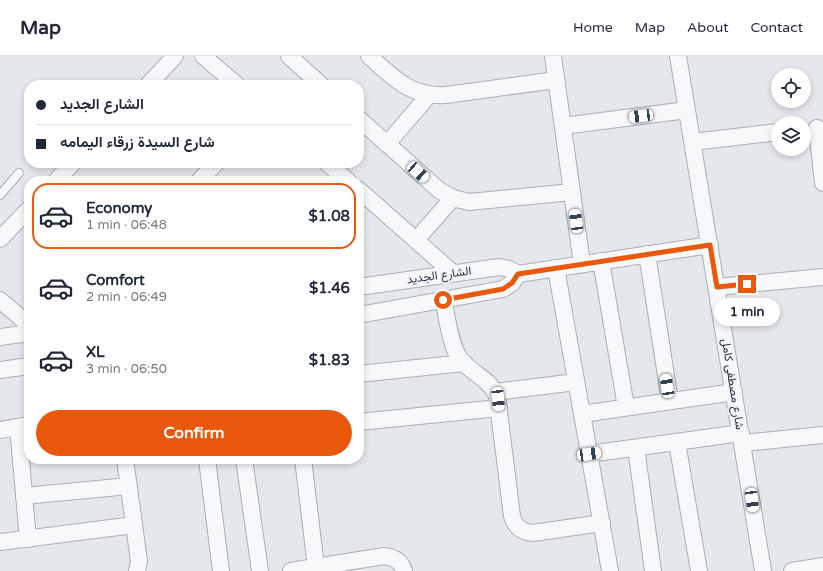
<!DOCTYPE html>
<meta charset="utf-8">
<style>
body{margin:0;font-family:"Varela Round",Vazirmatn,sans-serif;background:#f6f6f7;color:#1f2937;height:100vh;display:flex;flex-direction:column;font-size:15px;white-space:nowrap}
*{box-sizing:border-box;margin:0}
p{font-size:13px;color:#747a83}
.icon{flex:none;width:22px;height:22px;fill:none;stroke:currentColor;stroke-width:2;stroke-linecap:round;stroke-linejoin:round}
.map{position:relative;flex:1;overflow:hidden}
.drawer{position:absolute;left:24px;top:120px;width:340px;height:288px;display:flex;flex-direction:column;background:#fff;border-radius:16px;box-shadow:0 2px 6px #0003}
.drawer>*{flex:none}
.guide{position:absolute;left:24px;top:24px;width:340px;height:88px;border-radius:16px;box-shadow:0 2px 6px #0003;display:grid;align-content:center;height:88px;padding:0 12px;background:#fff}
.fabs{position:absolute;left:771px;top:12px;display:grid;gap:8px}
.fabs a{display:grid;place-items:center;width:40px;height:40px;border-radius:50%;background:#fff;box-shadow:0 2px 6px #0003;font-size:20px}
.end{position:absolute;width:18px;height:18px;margin:-9px;border:5px solid #ea580c;background:#fff;box-shadow:0 0 0 2px #fff}
.from{border-radius:50%}
.bubble{position:absolute;height:28px;border-radius:14px;background:#fff;box-shadow:0 2px 6px #0003;font-size:13px;font-weight:700;line-height:28px;text-align:center}
.car{position:absolute;width:12px;height:24px;margin:-12px -6px;border-radius:5px;box-shadow:0 0 3px 1px #0007;background:linear-gradient(#fff 24%,#345 0 40%,#fff 0 76%,#345 0 86%,#fff 0)}
.guide b{display:flex;align-items:center;gap:14px;height:38px;font-size:15px}
.guide b+b{border-top:1px solid #e0e1e3}
.guide i{width:10px;height:10px;background:#1f2937}
ul{padding:7px 0 0;list-style:none}
li{display:flex;align-items:center;gap:12px;height:66px;margin:0 8px 6px;padding:0 4px;border:2px solid transparent;border-radius:16px}
li div{flex:1}
li b{display:block;font-size:15px}
li em{font-style:normal;font-weight:700}
li.current{border-color:#ea580c}
li>.icon{width:36px;height:36px;stroke-width:1.5}
.button{display:flex;gap:8px;margin-top:auto;padding:8px 12px}
.button a{flex:1;height:46px;border-radius:24px;background:#ea580c;color:#fff;font-size:16px;font-weight:700;line-height:46px;text-align:center}
header{display:flex;align-items:center;gap:24px;box-sizing:border-box;height:56px;padding:0 20px;background:#fff;border-bottom:1px solid #e0e1e3}
header strong{font-size:19px}
nav{display:flex;gap:22px;margin-inline-start:auto;font-size:14px}
.map>svg:first-child{display:block}
.lines{fill:none;stroke-linecap:round;stroke-linejoin:round}
.lane-casing{stroke:#a9aeb7;stroke-width:10}
.street-casing{stroke:#a9aeb7;stroke-width:18}
.lane{stroke:#f7f8fa;stroke-width:8}
.street{stroke:#f7f8fa;stroke-width:16}
.route{stroke:#ea580c;stroke-width:5}
.labels{text-anchor:middle;stroke-width:3.5;stroke-linejoin:round;paint-order:stroke}
.street-label{font-size:12px;fill:#2b3445;stroke:#f4f6f9}
</style>
<header>
<strong>Map</strong>
<nav><a>Home</a><a>Map</a><a>About</a><a>Contact</a></nav>
</header>
<div class="map">
<svg width="823" height="515" viewBox="0 0 823 515">
<rect width="100%" height="100%" fill="#e4e7ec"/>
<g class="lines">
<g class="lane-casing">
<polyline id="lane" points="0,139 19,117"/>
</g>
<g class="street-casing">
<g id="street">
<polyline points="203,0 237,29"/>
<polyline points="289,0 321,29"/>
<path d="M369,0C394,22 410,41 446,39L556,24"/>
<polyline points="553,0 582,208"/>
<polyline points="678,0 763,515"/>
<polyline points="148,29 175,0"/>
<polyline points="359,63 439,134 453,142 469,146 572,136"/>
<polyline points="563,70 687,54"/>
<polyline points="817,72 823,127"/>
<polyline points="693,86 778,76"/>
<polyline points="387,88 429,39"/>
<polyline points="327,107 348,125"/>
<polyline points="56,125 73,107"/>
<polyline points="199,125 216,107"/>
<polyline points="359,134 453,217"/>
<polyline points="0,183 29,153"/>
<polyline points="416,184 453,142"/>
<polyline points="647,198 670,345"/>
<polyline points="601,205 626,351"/>
<polyline points="556,212 610,515"/>
<polyline points="359,231 499,211 509,213 518,218 710,189"/>
<polyline points="717,231 823,221"/>
<path d="M443,243C447,260 450,289 460,303C471,317 490,323 497,340L512,460C515,471 521,476 533,477L602,467"/>
<polyline points="0,244 29,269"/>
<polyline points="359,259 503,233 512,227 518,218"/>
<polyline points="0,281 29,277"/>
<polyline points="0,314 29,310"/>
<polyline points="359,318 464,307"/>
<polyline points="495,336 576,326"/>
<polyline points="582,358 734,336"/>
<polyline points="359,366 499,352"/>
<polyline points="18,371 28,483"/>
<polyline points="0,374 29,369"/>
<polyline points="677,386 699,515"/>
<polyline points="743,387 823,379"/>
<polyline points="636,392 653,515"/>
<polyline points="589,398 741,377"/>
<polyline points="125,403 139,505 137,515"/>
<polyline points="207,403 221,515"/>
<polyline points="244,403 260,515"/>
<polyline points="303,403 316,511"/>
<polyline points="24,440 129,430"/>
<polyline points="0,486 134,469"/>
<path d="M291,515L384,500C394,501 401,505 404,515"/>
<polyline points="792,515 823,510"/>
</g>
</g>
<use href="#lane" class="lane"/>
<use href="#street" class="street"/>
</g>
<g class="lines">
<polyline class="route" points="443,244 503,233 512,227 518,218 710,189 717,231 747,228"/>
</g>
<g class="labels">
<g class="street-label">
<text transform="translate(439 219) rotate(-8)" y="4">الشارع الجديد</text>
<text transform="translate(733 328) rotate(81)" y="4">شارع مصطفى كامل</text>
</g>
</g>
</svg>
<div class="fabs">
<a><svg class="icon" aria-label="locate" viewBox="0 0 24 24"><circle cx="12" cy="12" r="6"/><path d="M12 2v4M12 18v4M2 12h4M18 12h4"/></svg></a>
<a><svg class="icon" aria-label="layers" viewBox="0 0 24 24"><path d="M12 4l9 5-9 5-9-5zM3 14l9 5 9-5"/></svg></a>
</div>
<i class="end from" style="left:443px;top:244px"></i>
<i class="end" style="left:747px;top:228px"></i>
<div class="bubble" style="left:714px;top:242px;width:66px">1 min</div>
<i class="car" style="left:641px;top:60px;rotate:263deg"></i>
<i class="car" style="left:418px;top:116px;rotate:132deg"></i>
<i class="car" style="left:576px;top:165px;rotate:352deg"></i>
<i class="car" style="left:667px;top:330px;rotate:351deg"></i>
<i class="car" style="left:498px;top:343px;rotate:174deg"></i>
<i class="car" style="left:589px;top:398px;rotate:82deg"></i>
<i class="car" style="left:752px;top:444px;rotate:172deg"></i>
<div class="guide">
<b><i class="from"></i>الشارع الجديد</b>
<b><i></i>شارع السيدة زرقاء اليمامه</b>
</div>
<section class="drawer">
<ul>
<li class="current"><svg class="icon" aria-label="car" viewBox="0 0 24 24"><path d="M5 17H2v-5l4-1 3-4h7l3 4 3 1v5h-3M9 17h6M6 11h13"/><circle cx="7" cy="17" r="2"/><circle cx="17" cy="17" r="2"/></svg><div><b>Economy</b><p>1 min · 06:48</p></div><em>$1.08</em></li>
<li><svg class="icon" aria-label="car" viewBox="0 0 24 24"><path d="M5 17H2v-5l4-1 3-4h7l3 4 3 1v5h-3M9 17h6M6 11h13"/><circle cx="7" cy="17" r="2"/><circle cx="17" cy="17" r="2"/></svg><div><b>Comfort</b><p>2 min · 06:49</p></div><em>$1.46</em></li>
<li><svg class="icon" aria-label="car" viewBox="0 0 24 24"><path d="M5 17H2v-5l4-1 3-4h7l3 4 3 1v5h-3M9 17h6M6 11h13"/><circle cx="7" cy="17" r="2"/><circle cx="17" cy="17" r="2"/></svg><div><b>XL</b><p>3 min · 06:50</p></div><em>$1.83</em></li>
</ul>
<div class="button"><a>Confirm</a></div>
</section>
</div>
